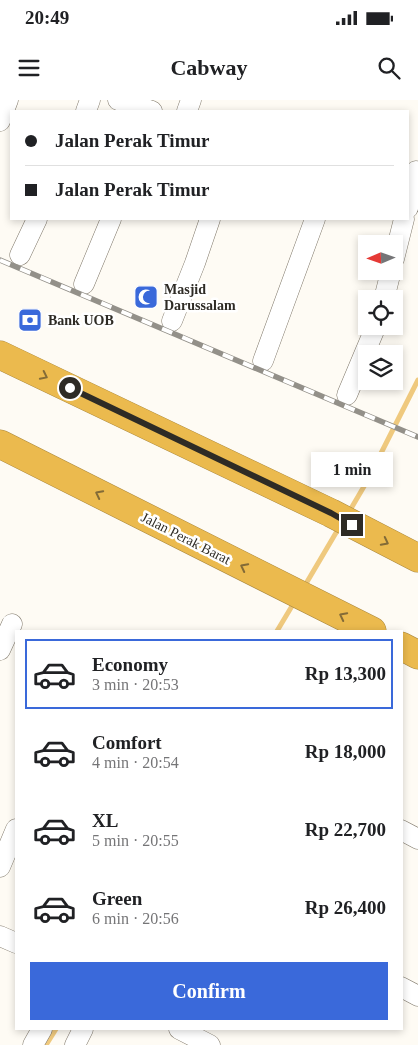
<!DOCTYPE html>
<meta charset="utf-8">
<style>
body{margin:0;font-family:"Times New Roman",serif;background:#f2f2f2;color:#202124;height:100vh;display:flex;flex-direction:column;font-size:19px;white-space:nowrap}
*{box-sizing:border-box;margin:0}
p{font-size:16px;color:#757577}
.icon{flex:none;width:28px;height:28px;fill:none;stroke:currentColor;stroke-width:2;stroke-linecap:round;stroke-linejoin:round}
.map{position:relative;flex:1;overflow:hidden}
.drawer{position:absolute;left:15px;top:530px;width:388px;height:400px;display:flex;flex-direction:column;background:#fff;border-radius:0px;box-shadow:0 2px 8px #0003}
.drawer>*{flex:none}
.top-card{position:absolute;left:10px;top:10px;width:399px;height:110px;border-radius:0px;box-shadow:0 2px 8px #0003;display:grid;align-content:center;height:110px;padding:0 15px;background:#fff}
.needle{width:32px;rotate:268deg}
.controls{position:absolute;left:358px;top:135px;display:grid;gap:10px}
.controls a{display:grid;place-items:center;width:45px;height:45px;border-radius:0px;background:#fff;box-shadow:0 2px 8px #0003;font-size:25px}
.end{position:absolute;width:22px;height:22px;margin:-11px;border:6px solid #2e2b25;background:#fff;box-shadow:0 0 0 2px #fff}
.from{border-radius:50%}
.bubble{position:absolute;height:35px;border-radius:0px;background:#fff;box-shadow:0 2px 8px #0003;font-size:16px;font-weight:600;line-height:35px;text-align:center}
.top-card b{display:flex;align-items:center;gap:18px;height:48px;font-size:19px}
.top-card b+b{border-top:1px solid #e0e0e0}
.top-card i{width:12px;height:12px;background:#202124}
ul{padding:9px 0 0;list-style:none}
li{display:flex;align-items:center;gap:15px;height:70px;margin:0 10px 8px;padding:0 5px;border:2px solid transparent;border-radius:0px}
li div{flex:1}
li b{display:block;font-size:19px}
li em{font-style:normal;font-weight:600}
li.active{border-color:#3a69da}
li>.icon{width:45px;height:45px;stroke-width:1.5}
.button{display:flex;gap:10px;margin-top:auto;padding:10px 15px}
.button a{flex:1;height:58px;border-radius:0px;background:#3a69da;color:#fff;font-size:20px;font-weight:600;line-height:58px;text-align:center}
.status{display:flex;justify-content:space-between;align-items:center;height:35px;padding:0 25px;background:#fff;direction:ltr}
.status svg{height:14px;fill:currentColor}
header{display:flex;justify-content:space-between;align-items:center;height:65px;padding:0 15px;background:#fff;font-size:22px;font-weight:600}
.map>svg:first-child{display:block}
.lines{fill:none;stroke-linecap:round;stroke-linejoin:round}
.stream{stroke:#efc97e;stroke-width:5}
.street-casing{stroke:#7e7668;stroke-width:21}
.highway-casing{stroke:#a98840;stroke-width:29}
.street{stroke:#fff;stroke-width:20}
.highway{stroke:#ebba4e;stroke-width:28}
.rail-casing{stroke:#939089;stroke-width:5.5}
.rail{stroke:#fff;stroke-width:4;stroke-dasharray:11;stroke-linecap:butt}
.oneway{stroke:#836b37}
.route{stroke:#2e2b25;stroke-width:6}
.labels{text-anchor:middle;stroke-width:5;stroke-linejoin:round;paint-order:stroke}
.poi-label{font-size:14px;font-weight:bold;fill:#2e2b25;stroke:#fff;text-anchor:start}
.street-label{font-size:14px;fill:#2e2b25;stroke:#fff}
</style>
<div class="status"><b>20:49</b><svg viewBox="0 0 49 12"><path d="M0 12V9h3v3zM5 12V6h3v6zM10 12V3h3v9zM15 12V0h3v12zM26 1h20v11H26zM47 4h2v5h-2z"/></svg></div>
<header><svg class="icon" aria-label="menu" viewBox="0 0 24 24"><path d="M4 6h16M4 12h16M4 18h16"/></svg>Cabway<svg class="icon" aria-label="search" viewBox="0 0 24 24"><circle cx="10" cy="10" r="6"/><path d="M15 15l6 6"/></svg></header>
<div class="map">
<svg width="418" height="945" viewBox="0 0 418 945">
<rect width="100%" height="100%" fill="#fefbf4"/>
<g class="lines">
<g class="stream">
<polyline points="349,412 366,383 418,280"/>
<polyline points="304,487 340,426"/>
<polyline points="277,531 295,501"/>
<polyline points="46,945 56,929"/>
</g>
<g class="street-casing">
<g id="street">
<polyline points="118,0 152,11"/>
<polyline points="86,11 90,0"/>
<polyline points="187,11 191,0"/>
<polyline points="0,21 8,0"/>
<polyline points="408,108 416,71"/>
<polyline points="20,155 37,119"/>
<polyline points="394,159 404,119"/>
<polyline points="84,184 111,119"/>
<polyline points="384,199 391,171"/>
<polyline points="172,221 195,163 210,119"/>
<polyline points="263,261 315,119"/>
<polyline points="347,295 376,226"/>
<polyline points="0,550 12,524"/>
<polyline points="401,730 418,739"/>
<polyline points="0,767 16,729"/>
<polyline points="0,836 16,843"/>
<polyline points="401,887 418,896"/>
<polyline points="179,929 210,945"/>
<polyline points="33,945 42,929"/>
<polyline points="75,945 83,929"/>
</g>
</g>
<g class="highway-casing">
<g id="highway">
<polyline points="0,255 331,413 418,458"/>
<polyline points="0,344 372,531"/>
<polyline points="401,546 418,555"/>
</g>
</g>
<use href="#street" class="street"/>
<use href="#highway" class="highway"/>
<g class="rail-casing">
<polyline id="rail" points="0,160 418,337"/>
</g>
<use href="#rail" class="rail"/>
</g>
<defs><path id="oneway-chevron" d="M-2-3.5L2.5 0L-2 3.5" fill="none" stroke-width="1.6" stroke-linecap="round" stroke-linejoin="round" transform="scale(1.25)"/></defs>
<g class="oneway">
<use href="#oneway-chevron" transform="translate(44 276) rotate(26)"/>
<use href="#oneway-chevron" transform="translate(99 394) rotate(-153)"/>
<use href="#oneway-chevron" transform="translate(385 442) rotate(27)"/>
<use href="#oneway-chevron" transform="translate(244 467) rotate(-153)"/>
<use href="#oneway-chevron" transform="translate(343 516) rotate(-153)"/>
</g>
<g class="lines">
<polyline class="route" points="70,288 331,413 352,425"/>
</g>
<defs>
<g id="mosque-square" transform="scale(1.25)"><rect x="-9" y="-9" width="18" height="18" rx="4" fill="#3a69da" stroke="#fff"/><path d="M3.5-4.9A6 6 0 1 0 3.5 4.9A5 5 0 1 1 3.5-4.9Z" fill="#fff"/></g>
<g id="bank-square" transform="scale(1.25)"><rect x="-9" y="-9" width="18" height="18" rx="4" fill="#3a69da" stroke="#fff"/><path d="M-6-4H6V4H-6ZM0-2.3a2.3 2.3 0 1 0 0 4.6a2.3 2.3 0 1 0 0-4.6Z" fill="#fff"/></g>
</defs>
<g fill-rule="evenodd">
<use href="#mosque-square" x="146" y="197"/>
<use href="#bank-square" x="30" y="220"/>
</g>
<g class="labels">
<g class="poi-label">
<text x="164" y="194">Masjid<tspan x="164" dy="16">Darussalam</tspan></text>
<text x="48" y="225">Bank UOB</text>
</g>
<g class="street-label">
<text transform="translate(186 438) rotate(27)" y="5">Jalan Perak Barat</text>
</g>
</g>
</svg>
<div class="controls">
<a><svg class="needle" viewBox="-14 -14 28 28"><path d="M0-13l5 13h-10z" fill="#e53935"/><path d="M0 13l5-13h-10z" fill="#757577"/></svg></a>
<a><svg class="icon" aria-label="locate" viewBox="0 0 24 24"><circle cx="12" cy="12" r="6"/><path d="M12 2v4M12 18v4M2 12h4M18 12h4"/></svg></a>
<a><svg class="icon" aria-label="layers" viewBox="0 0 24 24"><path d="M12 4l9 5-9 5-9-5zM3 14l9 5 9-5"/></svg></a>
</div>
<i class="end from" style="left:70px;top:288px"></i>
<i class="end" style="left:352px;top:425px"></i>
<div class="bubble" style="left:311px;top:352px;width:82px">1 min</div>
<div class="top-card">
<b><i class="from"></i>Jalan Perak Timur</b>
<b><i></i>Jalan Perak Timur</b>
</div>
<section class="drawer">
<ul>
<li class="active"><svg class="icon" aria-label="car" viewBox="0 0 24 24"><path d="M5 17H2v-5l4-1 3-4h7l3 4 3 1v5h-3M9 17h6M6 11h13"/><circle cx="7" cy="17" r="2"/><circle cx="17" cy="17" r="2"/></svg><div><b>Economy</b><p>3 min · 20:53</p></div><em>Rp 13,300</em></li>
<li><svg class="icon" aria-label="car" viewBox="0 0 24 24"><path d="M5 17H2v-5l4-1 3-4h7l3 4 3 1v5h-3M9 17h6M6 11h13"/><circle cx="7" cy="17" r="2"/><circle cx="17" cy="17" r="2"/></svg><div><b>Comfort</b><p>4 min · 20:54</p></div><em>Rp 18,000</em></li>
<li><svg class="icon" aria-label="car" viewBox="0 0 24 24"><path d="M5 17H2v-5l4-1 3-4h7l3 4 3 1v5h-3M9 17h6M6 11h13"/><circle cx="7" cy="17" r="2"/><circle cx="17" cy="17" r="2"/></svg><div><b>XL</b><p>5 min · 20:55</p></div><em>Rp 22,700</em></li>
<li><svg class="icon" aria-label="car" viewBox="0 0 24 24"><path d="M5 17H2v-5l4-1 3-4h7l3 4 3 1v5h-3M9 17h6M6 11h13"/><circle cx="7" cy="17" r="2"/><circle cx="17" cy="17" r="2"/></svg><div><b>Green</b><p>6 min · 20:56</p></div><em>Rp 26,400</em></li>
</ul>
<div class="button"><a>Confirm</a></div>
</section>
</div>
